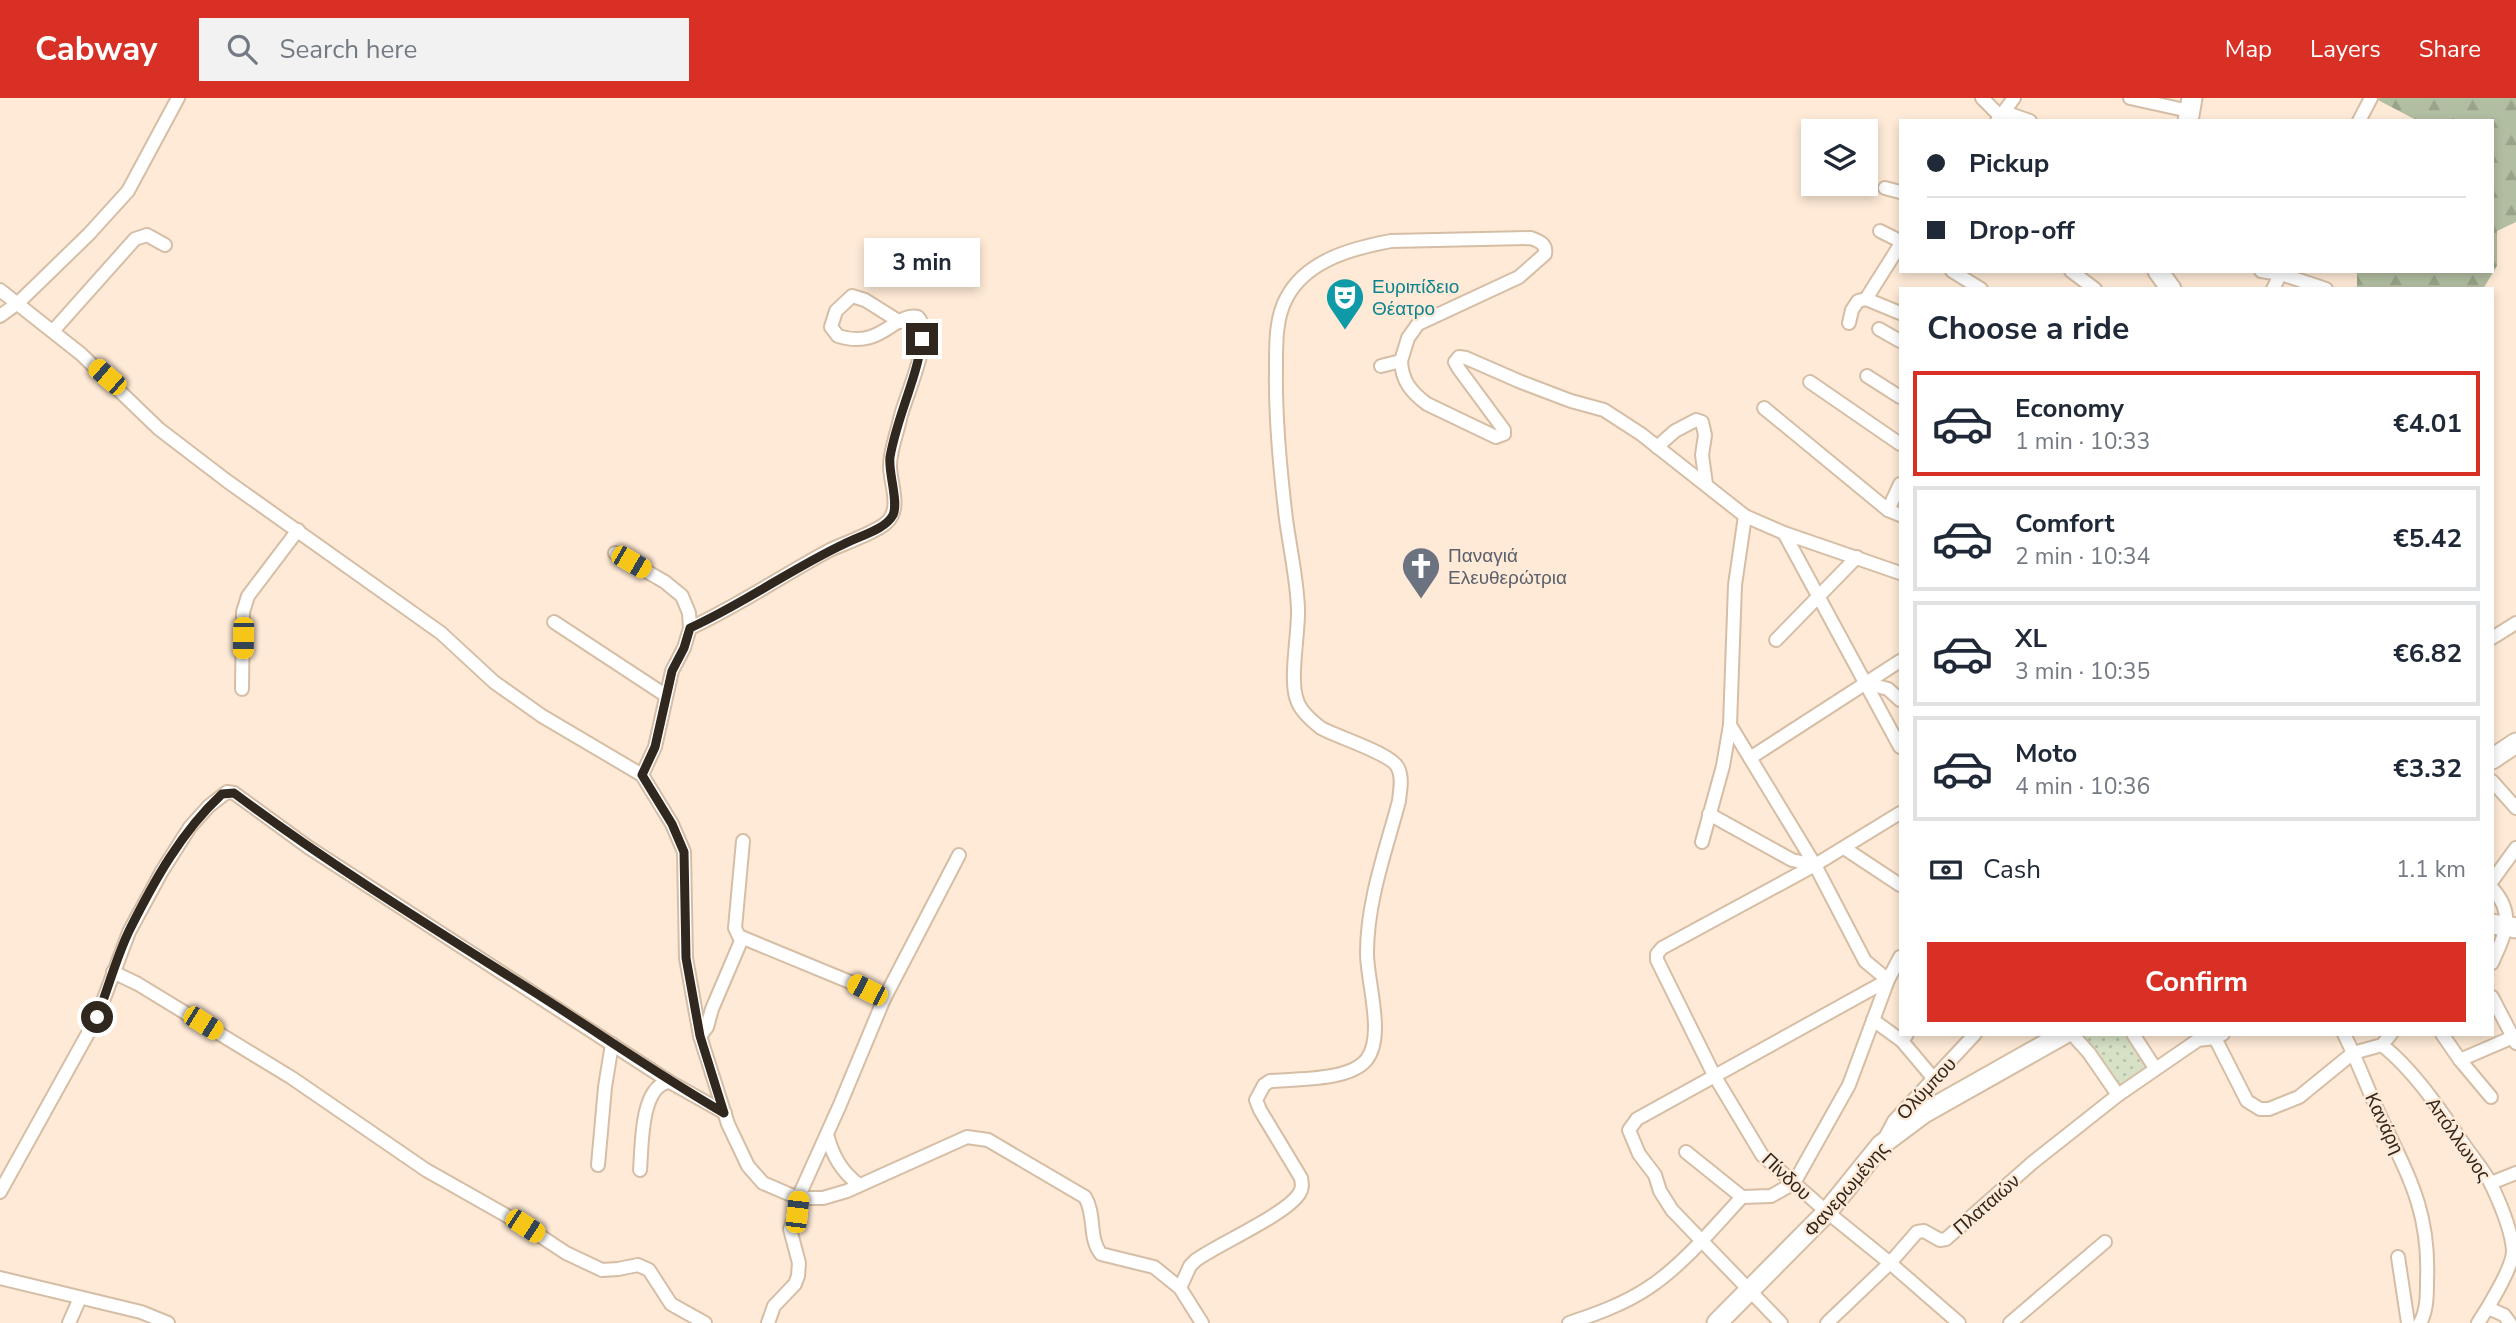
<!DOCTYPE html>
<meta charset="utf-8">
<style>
body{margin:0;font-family:"Nunito Sans",sans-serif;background:#f2f2f3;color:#1f2937;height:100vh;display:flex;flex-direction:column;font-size:26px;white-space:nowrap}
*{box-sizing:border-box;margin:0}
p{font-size:23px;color:#747a83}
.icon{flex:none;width:38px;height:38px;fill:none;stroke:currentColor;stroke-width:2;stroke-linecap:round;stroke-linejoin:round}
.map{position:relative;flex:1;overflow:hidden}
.drawer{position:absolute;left:1899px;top:189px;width:595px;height:749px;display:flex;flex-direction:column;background:#fff;border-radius:0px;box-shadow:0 4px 10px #0003}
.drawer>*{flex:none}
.hud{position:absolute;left:1899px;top:21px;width:595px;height:154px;border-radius:0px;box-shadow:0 4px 10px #0003;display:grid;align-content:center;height:154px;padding:0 28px;background:#fff}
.controls{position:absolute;left:1801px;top:21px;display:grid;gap:14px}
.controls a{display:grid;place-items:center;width:77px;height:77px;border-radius:0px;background:#fff;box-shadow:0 4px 10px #0003;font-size:35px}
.end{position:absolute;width:32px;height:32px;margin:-16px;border:9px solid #30271e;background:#fff;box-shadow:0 0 0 4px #fff}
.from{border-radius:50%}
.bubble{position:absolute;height:49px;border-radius:0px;background:#fff;box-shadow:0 4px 10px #0003;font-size:23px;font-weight:700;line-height:49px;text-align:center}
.car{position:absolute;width:21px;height:42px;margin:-21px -10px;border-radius:9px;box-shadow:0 0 5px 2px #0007;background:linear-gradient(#f5c518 24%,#345 0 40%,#f5c518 0 76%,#345 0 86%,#f5c518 0)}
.hud b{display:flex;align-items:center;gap:24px;height:66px;font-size:26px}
.hud b+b{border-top:2px solid #e0e1e3}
.hud i{width:18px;height:18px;background:#1f2937}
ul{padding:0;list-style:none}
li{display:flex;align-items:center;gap:21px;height:105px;margin:0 14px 10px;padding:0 14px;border:4px solid #e0e1e3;border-radius:0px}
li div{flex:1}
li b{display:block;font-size:26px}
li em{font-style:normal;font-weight:700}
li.on{border-color:#d93025}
li>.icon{width:63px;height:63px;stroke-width:1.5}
h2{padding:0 28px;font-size:32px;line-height:84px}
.pay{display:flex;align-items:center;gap:18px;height:77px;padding:0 28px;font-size:26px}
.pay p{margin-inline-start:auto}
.primary-button{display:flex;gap:14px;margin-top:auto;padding:14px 28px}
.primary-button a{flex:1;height:80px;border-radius:0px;background:#d93025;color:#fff;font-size:28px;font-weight:700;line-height:80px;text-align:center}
header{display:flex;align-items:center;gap:42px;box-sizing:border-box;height:98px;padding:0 35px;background:#d93025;color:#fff}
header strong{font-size:33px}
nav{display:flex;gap:38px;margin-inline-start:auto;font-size:24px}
.search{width:490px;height:63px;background:#f2f2f3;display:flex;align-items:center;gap:18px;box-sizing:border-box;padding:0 24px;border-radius:0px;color:#747a83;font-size:26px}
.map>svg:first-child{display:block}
.forest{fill:url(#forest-firs)}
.park{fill:url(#park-dots)}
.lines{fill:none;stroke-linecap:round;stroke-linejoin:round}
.street-casing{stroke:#d5bea5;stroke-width:16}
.secondary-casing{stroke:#d5bea5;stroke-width:23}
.street{stroke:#fff;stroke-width:12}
.secondary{stroke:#fff;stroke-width:19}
.route{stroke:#30271e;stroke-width:9}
.labels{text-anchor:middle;stroke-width:5;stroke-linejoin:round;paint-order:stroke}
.culture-label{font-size:19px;fill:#0d838f;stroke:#feead6;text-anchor:start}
.worship-label{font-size:19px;fill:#5b616d;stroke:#feead6;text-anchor:start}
.street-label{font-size:19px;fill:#30271e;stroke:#feead6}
</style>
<header>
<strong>Cabway</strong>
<div class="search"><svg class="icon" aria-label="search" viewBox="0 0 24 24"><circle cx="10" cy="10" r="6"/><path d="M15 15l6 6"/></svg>Search here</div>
<nav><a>Map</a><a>Layers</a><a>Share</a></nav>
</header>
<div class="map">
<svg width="2516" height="1225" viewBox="0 0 2516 1225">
<defs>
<pattern id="forest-firs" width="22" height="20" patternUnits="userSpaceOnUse" patternTransform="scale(1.75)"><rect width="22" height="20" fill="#b2bea1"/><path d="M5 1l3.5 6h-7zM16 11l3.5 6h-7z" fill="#99a38a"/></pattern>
<pattern id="park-dots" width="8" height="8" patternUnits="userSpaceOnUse" patternTransform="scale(1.75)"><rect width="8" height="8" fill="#d6e1c5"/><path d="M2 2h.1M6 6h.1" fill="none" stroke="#b8c1a9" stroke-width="1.8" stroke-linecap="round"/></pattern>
</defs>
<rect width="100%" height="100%" fill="#feead6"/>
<polygon class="forest" points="2380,0 2516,0 2516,124 2497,133 2497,168 2483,191 2357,191 2357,173 2492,173 2492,23 2418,23 2378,2"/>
<polygon class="park" points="2083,936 2126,936 2148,970 2120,987"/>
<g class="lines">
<g class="street-casing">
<g id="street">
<polyline points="1982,0 2005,23"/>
<polyline points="2130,0 2189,13"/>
<polyline points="2004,14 2030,23"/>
<polyline points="1997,23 2014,0"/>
<polyline points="2359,23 2371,0"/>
<polyline points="1885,90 1900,94"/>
<polyline points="1880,133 1900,143"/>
<polyline points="1952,173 1981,191"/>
<polyline points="2071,173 2095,191"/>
<polyline points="2261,173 2281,176 2326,191"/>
<polyline points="2273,191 2282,173"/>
<polyline points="0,192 81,256 159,331 227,383 441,535 494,584 542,618 642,677 672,726 684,754 686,860 700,938 728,1026 748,1068 763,1085 798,1100 797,1114 790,1131 799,1165 798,1178 795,1186 774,1208 768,1225"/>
<polyline points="1866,201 1900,215"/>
<polyline points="0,218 18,205 89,136 128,93 178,0"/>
<polyline points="1849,225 1852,212 1858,203 1866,201 1900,147"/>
<polyline points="1879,231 1900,243"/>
<polyline points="53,233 135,141 147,137 165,147"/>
<path d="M1401,263C1402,283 1411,294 1427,306L1496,339L1504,336V332L1459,271L1455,264L1459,259L1466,260L1521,284L1571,303L1604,312L1641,336L1745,418L1784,435L1900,475"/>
<polyline points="1867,278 1900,299"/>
<polyline points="1810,284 1900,346"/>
<polyline points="1764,310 1888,412 1900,417"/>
<polyline points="1657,349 1675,333 1696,322 1702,324 1705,337 1702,357 1706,386"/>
<polyline points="1888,412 1900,386"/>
<polyline points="1745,418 1735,487 1730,627 1815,767 1865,863 1888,882 1637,1021 1629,1032 1639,1056 1655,1077 1660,1093 1672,1112 1781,1225"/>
<polyline points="1784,435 1900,649"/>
<polyline points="615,455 665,484 682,498 689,515 690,530 684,550 672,573 655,649 642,677"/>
<polyline points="554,524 665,597"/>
<path d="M690,530C738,508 783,477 830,452C845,445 877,434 887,424C902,410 890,385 890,368C890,352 897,336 900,321C905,298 935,238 918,219C894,214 882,252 838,238L831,229L836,213L852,198L865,202L900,224"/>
<polyline points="2492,540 2516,525"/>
<polyline points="1776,542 1857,459"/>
<polyline points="1866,585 1888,591 1900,602"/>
<polyline points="242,591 243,514 248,498 298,432"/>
<polyline points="1750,660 1900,563"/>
<polyline points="2492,683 2516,710"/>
<polyline points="1900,715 1815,767 1662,850 1657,856 1657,862 1714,977 1762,1057 1827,1114 1890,1165 1959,1225"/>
<polyline points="1709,716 1792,762 1814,767"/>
<polyline points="1702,744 1723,668 1730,627"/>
<polyline points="1844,750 1900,787"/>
<path d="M959,757L884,901L839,1009L798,1100H823L847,1093L967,1039L988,1042L1085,1099C1096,1117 1088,1140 1101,1156L1154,1169L1180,1190L1202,1225"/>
<polyline points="2492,783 2516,750"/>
<path d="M2492,790C2516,816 2505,836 2492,865"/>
<polyline points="741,839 850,884 884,901"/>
<polyline points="113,874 138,886 292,980 426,1072 525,1128 566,1155 602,1172 618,1171 638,1167 649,1172 671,1206 705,1225"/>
<polyline points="2492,899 2516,945"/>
<polyline points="1873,922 1902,943"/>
<polyline points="1907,936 1902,943 1934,981"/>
<polyline points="2072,936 2089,955 2118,997"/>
<polyline points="2133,936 2155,970"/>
<polyline points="2223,936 2215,940 2247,1003 2260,1011 2269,1011 2299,999 2353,955 2382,947 2391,936"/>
<path d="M2344,936C2358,964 2368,992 2381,1020C2409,1079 2430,1114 2427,1183C2427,1197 2427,1213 2420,1225"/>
<polyline points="2442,936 2460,962 2513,939"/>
<polyline points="700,938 707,929 712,911 741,843 735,830 743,743"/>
<path d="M2382,947C2416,974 2442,1015 2467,1051C2475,1062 2485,1074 2491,1086C2500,1105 2512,1132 2513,1153C2513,1169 2488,1210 2478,1225"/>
<polyline points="2460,962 2491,999"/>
<path d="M827,1037C833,1058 841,1073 859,1087"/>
<polyline points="1885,1040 1894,1023 1975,936"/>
<polyline points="1686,1054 1742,1099 1771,1098 1794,1085 1849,987 1888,882 1900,859"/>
<polyline points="598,1067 605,989 612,946"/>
<path d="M640,1072C642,1050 640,986 670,984"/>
<polyline points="2491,1085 2516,1075"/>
<polyline points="0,1094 97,919 129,834 162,773 190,729 209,708 227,694 234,695 308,749 670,984 725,1015"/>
<polyline points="2398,1159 2408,1225"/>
<polyline points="0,1180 141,1214 168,1225"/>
<path d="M1180,1190L1190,1168L1196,1162C1220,1145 1285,1117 1299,1096C1303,1090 1302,1086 1301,1080L1260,1012L1256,1002L1264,987L1270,983C1295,981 1351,983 1367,961C1385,937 1367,884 1367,855C1367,803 1386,752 1399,703C1400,692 1403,680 1398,670C1393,656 1337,639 1321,630C1312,623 1300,613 1297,602C1289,582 1299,534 1298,511C1297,481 1290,451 1286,421C1280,371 1275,322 1276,272C1276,249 1275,220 1287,199C1307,162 1353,150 1391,143L1531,140C1539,143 1547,146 1545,156L1519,179L1418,226L1408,240L1401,263L1381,268"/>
<polyline points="2488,1210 2504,1217 2510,1225"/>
<polyline points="69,1225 80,1200"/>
<path d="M1569,1225C1596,1216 1624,1206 1648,1190C1682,1168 1714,1129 1742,1099"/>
<polyline points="1827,1225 1890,1165 1917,1134 1924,1133 1940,1142 1946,1141 2032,1065 2118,997 2198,942 2215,940"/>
<polyline points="2010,1225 2105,1144"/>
</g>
</g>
<g class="secondary-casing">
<g id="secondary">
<polyline points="2188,23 2192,0"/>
<polyline points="2158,173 2171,191"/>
<polyline points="2492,661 2516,645"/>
<polyline points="2492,826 2516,830"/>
<polyline points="1717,1225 1827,1114 1881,1047 1924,1015 2064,936"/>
</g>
</g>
<use href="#street" class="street"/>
<use href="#secondary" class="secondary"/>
</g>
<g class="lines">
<path class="route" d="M97,919C108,891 116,860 129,833C154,783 181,734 222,696L234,695C329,766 431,829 531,892C596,933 658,977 724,1015L700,938L686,860L684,754L672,726L642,677L655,649L672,573L684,550L690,530C743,506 791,471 844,446C859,438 885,432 893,417C899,404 888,375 890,359C897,318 917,281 922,241"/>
</g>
<defs>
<g id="theatre-pin" transform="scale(2.0125)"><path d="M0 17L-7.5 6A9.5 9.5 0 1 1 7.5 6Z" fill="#0f9aa8" stroke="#feead6"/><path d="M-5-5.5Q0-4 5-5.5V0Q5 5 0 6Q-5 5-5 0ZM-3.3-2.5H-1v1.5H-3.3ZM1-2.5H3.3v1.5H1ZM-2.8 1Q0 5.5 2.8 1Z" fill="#fff"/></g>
<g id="church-pin" transform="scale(2.0125)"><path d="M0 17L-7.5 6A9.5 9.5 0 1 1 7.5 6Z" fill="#6b7280" stroke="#feead6"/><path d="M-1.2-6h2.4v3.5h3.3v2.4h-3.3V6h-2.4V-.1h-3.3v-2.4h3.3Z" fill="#fff"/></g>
</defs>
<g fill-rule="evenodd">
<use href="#theatre-pin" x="1345" y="199"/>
<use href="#church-pin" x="1421" y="468"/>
</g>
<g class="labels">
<g class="culture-label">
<text x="1372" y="195">Ευριπίδειο<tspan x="1372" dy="22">Θέατρο</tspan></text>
</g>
<g class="worship-label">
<text x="1448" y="464">Παναγιά<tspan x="1448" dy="22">Ελευθερώτρια</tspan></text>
</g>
<g class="street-label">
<text transform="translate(1926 990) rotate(-47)" y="7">Ολύμπου</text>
<text transform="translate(2385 1025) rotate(65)" y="7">Κανάρη</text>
<text transform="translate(2459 1041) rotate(55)" y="7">Απόλλωνος</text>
<text transform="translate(1787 1078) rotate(43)" y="7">Πίνδου</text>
<text transform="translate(1846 1091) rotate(-49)" y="7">Φανερωμένης</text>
<text transform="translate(1986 1106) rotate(-41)" y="7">Πλαταιών</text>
</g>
</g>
</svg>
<div class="controls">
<a><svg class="icon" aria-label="layers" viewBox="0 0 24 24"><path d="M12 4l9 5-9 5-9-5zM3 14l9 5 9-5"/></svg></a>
</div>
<i class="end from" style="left:97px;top:919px"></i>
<i class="end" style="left:922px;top:241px"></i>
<div class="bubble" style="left:864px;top:140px;width:116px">3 min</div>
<i class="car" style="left:107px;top:279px;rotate:311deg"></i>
<i class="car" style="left:631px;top:464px;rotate:120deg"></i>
<i class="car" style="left:243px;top:540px;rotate:181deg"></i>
<i class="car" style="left:867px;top:892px;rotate:297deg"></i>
<i class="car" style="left:203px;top:925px;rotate:122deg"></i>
<i class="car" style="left:797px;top:1114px;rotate:6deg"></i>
<i class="car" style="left:525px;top:1128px;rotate:123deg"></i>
<div class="hud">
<b><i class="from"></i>Pickup</b>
<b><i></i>Drop-off</b>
</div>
<section class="drawer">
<h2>Choose a ride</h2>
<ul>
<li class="on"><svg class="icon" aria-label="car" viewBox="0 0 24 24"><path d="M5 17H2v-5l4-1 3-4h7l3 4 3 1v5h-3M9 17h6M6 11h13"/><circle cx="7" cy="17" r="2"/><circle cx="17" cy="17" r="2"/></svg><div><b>Economy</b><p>1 min · 10:33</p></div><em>€4.01</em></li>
<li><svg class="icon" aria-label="car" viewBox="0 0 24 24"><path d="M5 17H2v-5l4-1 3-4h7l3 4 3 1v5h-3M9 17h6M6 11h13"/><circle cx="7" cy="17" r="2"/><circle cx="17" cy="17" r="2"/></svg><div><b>Comfort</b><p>2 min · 10:34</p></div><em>€5.42</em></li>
<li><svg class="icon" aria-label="car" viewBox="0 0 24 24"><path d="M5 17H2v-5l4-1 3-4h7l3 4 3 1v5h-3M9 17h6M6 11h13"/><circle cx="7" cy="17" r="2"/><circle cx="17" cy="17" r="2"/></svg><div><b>XL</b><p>3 min · 10:35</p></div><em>€6.82</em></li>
<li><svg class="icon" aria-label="car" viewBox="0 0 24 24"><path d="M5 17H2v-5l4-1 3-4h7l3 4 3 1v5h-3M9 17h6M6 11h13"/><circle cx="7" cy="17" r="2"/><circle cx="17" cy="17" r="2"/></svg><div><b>Moto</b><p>4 min · 10:36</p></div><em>€3.32</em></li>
</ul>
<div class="pay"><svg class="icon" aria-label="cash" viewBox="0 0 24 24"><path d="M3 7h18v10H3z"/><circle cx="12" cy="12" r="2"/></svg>Cash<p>1.1 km</p></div>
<div class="primary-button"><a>Confirm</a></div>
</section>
</div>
